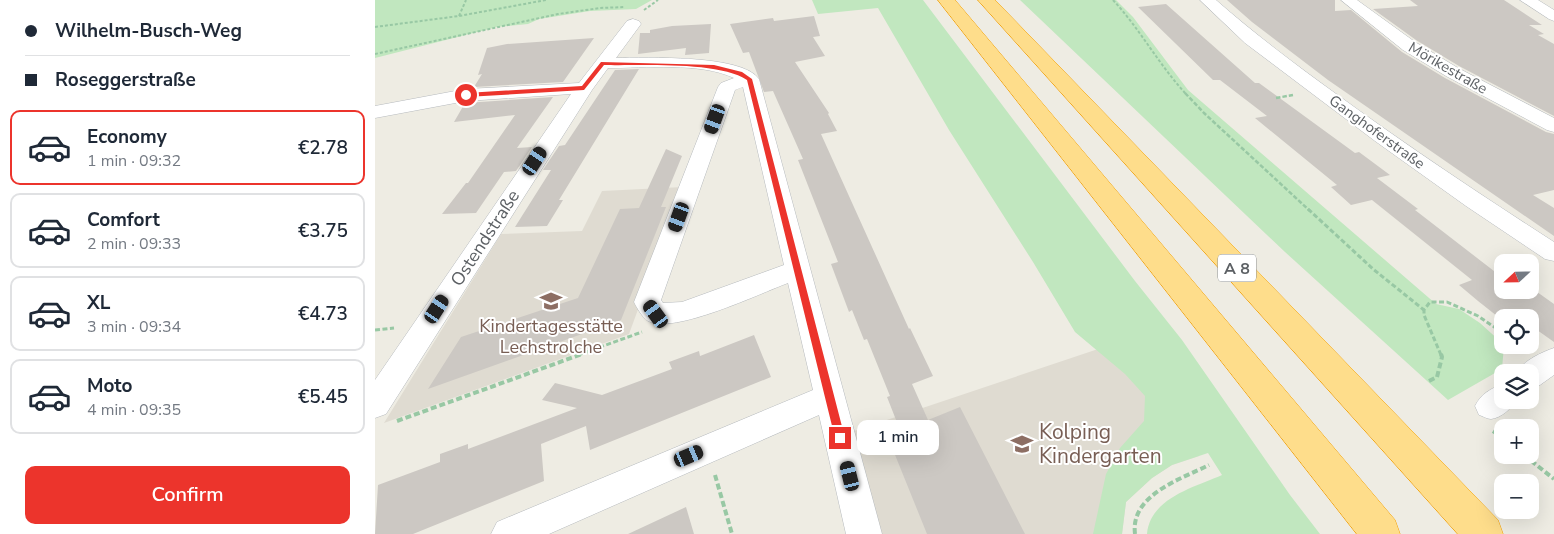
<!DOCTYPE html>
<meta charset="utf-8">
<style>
body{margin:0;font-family:"Nunito Sans",sans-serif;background:#f2f2f3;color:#1f2937;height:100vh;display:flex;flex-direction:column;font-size:19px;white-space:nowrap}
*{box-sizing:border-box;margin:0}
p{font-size:16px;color:#747a83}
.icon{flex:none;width:28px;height:28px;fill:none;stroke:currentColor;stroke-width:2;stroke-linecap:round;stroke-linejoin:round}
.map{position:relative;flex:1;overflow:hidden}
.details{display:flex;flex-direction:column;background:#fff;width:375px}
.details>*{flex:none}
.guide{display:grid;align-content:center;height:110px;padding:0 25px;background:#fff}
.needle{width:32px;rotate:248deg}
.tools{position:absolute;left:1119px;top:254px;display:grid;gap:10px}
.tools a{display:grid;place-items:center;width:45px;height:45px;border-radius:10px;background:#fff;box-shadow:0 5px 20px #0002;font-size:25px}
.end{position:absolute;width:22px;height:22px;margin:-11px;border:6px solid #ec342c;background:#fff;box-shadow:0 0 0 2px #fff}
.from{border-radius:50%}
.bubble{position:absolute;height:35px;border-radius:10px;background:#fff;box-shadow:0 5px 20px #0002;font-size:16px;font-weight:600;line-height:35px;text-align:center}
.car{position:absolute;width:15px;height:30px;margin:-15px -8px;border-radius:6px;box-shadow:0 0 4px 1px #0007;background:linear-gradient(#222 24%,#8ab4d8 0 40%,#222 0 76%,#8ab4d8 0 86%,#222 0)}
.guide b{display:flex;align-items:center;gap:18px;height:48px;font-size:19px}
.guide b+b{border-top:1px solid #e0e1e3}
.guide i{width:12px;height:12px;background:#1f2937}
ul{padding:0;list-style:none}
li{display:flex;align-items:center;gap:15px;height:75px;margin:0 10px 8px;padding:0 15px;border:2px solid #e0e1e3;border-radius:10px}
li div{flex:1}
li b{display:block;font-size:19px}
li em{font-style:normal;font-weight:600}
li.current{border-color:#ec342c}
li>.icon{width:45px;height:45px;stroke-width:1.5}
.action{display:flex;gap:10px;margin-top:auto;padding:10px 25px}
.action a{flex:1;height:58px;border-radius:10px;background:#ec342c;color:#fff;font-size:20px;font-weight:600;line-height:58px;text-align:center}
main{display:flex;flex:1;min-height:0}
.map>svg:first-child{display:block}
.education{fill:#dfdbd1}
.green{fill:#c1e7bf}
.building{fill:#ccc8c3}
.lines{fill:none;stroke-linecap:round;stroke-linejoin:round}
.street-casing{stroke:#b6babe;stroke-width:1}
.highway-casing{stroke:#f29e00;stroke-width:1}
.path-far3{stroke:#98c8a4;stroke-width:2;stroke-dasharray:3 2;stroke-linecap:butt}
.path-far2{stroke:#98c8a4;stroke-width:2.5;stroke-dasharray:4.5 2;stroke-linecap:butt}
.path-far1{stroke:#98c8a4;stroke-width:3;stroke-dasharray:5 2.5;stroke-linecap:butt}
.path{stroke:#98c8a4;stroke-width:4;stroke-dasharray:6 3;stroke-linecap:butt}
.street{fill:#fff;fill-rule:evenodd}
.highway{fill:#fedd8b;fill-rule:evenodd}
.route{fill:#ec342c}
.labels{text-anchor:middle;stroke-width:4;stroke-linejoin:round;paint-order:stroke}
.far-street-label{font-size:15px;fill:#5c6064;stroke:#fff}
.shield{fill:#fff;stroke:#8d9092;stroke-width:1}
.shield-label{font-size:16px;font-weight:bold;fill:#5c6064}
.street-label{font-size:18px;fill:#5c6064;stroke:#fff}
.education-label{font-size:18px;fill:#785e54;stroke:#fff}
.near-education-label{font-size:21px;fill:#785e54;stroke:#fff;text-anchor:start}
</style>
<main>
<section class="details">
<div class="guide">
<b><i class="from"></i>Wilhelm-Busch-Weg</b>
<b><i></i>Roseggerstraße</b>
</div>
<ul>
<li class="current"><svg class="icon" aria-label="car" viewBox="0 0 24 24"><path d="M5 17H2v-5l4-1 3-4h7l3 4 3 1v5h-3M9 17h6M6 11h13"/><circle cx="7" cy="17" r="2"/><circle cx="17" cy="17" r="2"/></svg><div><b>Economy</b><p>1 min · 09:32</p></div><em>€2.78</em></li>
<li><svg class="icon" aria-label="car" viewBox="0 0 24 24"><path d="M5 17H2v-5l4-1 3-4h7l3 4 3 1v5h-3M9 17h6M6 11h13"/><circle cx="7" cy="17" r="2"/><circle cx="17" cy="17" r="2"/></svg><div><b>Comfort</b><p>2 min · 09:33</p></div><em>€3.75</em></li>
<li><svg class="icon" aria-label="car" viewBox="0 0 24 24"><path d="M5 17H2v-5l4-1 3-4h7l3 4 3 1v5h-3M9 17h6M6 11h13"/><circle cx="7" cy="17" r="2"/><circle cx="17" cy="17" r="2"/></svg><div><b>XL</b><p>3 min · 09:34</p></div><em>€4.73</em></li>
<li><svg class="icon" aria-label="car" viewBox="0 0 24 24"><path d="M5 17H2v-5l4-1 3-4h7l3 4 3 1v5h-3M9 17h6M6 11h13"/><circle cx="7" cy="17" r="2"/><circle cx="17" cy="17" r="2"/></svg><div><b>Moto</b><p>4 min · 09:35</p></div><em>€5.45</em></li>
</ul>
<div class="action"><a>Confirm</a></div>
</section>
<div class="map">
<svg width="1179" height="534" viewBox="0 0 1179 534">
<rect width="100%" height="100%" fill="#eeece3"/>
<g class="education">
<polygon points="308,187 254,334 9,423 126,234 207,231 227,191"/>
<polygon points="747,341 824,456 797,465 777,478 751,502 747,534 502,534 476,432"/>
</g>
<g class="green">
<polygon points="0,0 277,0 261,9 215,11 164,19 153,24 122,27 0,58"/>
<path d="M437,0H548L760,281L807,340L915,495L945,534H772C775,498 820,487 847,475L833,453L797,465L777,478L751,502L747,534H718L731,474L745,448L769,421L770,396L750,374L700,332L658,262L574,130L503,8L443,14Z"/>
<polygon points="645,0 741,0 758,17 813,90 1061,304 1084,309 1105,323 1127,343 1129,345 1127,369 1073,400 910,252"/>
</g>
<g class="building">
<polygon points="852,0 960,0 960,11 976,10 1027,52 1070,78 1171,132 1179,134 1179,190 1158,195 1179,208 1179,236 953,80 877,22"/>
<polygon points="1035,0 1129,0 1167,25 1154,25 1169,34 1163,35 1179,44 1179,116 1084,66 1041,40 998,9 1043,6"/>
<polygon points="791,4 880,83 884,83 980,153 984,152 1015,175 1002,178 1043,209 1040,210 1128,278 1128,290 1155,290 1155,287 1179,304 1179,342 1155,325 1155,318 1145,318 1135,311 1122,316 1103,301 1084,285 1097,280 997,200 976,205 956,187 962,185 880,118 892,116 845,80 838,80 763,7"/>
<polygon points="439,16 445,36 438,37 450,56 420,62 454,113 453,114 462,131 446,134 534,329 535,328 558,376 537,384 553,420 585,407 650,534 552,534 512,435 525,430 512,397 515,396 492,339 489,340 477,310 474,312 456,264 463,262 423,160 428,159 398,91 389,92 374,52 368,53 355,24 398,18 399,21"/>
<polygon points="336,24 334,53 310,55 311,48 263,54 265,33 275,33 275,30 297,26"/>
<polygon points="219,38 188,82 99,87 107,74 103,75 112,48 132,44"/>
<polygon points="264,69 184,200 188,200 172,226 140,227 176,170 168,170 184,146 190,145 240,70"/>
<polygon points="178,97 142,148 157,147 141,171 129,172 101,213 67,214 91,183 93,183 140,115 79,122 90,103"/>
<polygon points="291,149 307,156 286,207 291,207 246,320 53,389 86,337 203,298 245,209 264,208"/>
<polygon points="379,335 396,377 215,450 211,426 166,444 169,481 38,534 0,534 3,485 65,462 65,454 93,444 93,449 202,408 167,400 180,383 227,395 297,369 294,362 324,351 325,356"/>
<polygon points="311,507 319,534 253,534"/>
</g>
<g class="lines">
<g class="street-casing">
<g id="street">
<path d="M825,0H841C881,35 921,65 964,96C1034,147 1106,195 1179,242V261L1170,259L1091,206L1000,141L870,43Z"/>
<polygon points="966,0 982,0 1040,42 1083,68 1179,118 1179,132 1172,130 1071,76 1028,50"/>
<polygon points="1145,0 1163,0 1179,10 1179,21 1174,19"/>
<path d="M258,19L264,21L266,24L241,58C270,58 367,54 384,79L507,534H471L444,415L174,534H116L122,522L438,390L413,283C386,293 298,335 273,321C267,317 262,308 259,302L343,87L346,83L359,78C325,62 270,68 233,68L217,90L11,414L0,418V380L196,94L91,101L0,118V106L91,89L204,83L252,21ZM368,87L409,265L307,302L288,303L286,300L360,90Z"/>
<path d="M1179,348V375L1165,385L1155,388V372H1142C1148,361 1167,352 1179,348Z"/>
<path d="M1128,384V400H1142C1137,408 1126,418 1116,419C1112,419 1108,416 1104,415L1100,406C1106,394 1115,389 1128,384Z"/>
</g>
</g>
<g class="highway-casing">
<g id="highway">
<polygon points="563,0 580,0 1020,520 1025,534 982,534"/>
<polygon points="603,0 620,0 1123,520 1128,534 1083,534"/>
</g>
</g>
<g class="path-far3">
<path d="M738,0C765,29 784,65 811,94"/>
<polyline points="269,10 283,0"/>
<polyline points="84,16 91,0"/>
<polyline points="0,27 84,16 171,0"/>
<polyline points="0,54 183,14 225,8 250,7"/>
</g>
<g class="path-far2">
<polyline points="810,93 829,113 935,211"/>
<polyline points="901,98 918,95"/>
</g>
<g class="path-far1">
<polyline points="933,209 998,269 1049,310"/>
<polyline points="0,330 19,328"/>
<polyline points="1138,345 1144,352"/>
<polyline points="203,355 267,332"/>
<polyline points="1066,355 1049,315 1049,310 1055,302 1072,302 1103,316 1128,333"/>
</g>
<g class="path">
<polyline points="1054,381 1062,377 1067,357 1066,354"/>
<polyline points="22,421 207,354"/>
<polyline points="1118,431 1128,438"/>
<polyline points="1149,455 1179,479"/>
<polyline points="340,475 357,534"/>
<path d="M760,534C755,495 806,479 834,465"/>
</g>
<use href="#street" class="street"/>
<use href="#highway" class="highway"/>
</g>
<path class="route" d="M226,62L339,65L367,72L377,79L470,438L469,441H462L460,438L372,80C343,61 266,66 229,65L209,90L91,97L88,95L91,93L207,86Z"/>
<defs>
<g id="school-bare" transform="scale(1.725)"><path d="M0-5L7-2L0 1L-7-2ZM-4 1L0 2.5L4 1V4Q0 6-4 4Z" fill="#8d6e63" stroke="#fff" stroke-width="2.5" paint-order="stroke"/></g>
</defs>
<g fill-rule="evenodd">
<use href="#school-bare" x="176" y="301"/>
<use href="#school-bare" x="647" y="444"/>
</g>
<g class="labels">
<g class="far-street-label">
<text transform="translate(1073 68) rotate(30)" y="5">Mörikestraße</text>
<text transform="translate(1002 132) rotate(36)" y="5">Ganghoferstraße</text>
</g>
<rect class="shield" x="843" y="254.5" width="38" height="27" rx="4"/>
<g class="shield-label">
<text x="862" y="274">A 8</text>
</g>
<g class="street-label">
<text transform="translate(110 238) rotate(-57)" y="6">Ostendstraße</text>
</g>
<g class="education-label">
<text x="176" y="332">Kindertagesstätte<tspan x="176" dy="21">Lechstrolche</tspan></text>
</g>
<g class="near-education-label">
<text x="664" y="439">Kolping<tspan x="664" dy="24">Kindergarten</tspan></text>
</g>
</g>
</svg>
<div class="tools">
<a><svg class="needle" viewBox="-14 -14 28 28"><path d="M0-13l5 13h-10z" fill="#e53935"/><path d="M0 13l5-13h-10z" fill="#747a83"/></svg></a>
<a><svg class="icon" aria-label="locate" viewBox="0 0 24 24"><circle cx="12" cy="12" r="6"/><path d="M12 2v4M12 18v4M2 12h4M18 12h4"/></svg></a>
<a><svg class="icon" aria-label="layers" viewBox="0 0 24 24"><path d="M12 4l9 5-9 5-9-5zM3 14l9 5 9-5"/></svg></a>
<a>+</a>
<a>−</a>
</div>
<i class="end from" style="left:91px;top:95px"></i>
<i class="end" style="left:465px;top:438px"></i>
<div class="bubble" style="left:482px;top:420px;width:82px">1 min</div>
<i class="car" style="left:340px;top:119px;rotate:200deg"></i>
<i class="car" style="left:160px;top:161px;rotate:33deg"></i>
<i class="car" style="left:304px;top:217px;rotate:200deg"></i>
<i class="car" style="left:62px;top:309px;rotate:33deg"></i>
<i class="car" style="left:281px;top:314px;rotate:324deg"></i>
<i class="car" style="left:314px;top:456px;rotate:67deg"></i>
<i class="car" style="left:475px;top:476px;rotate:346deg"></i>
</div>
</main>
